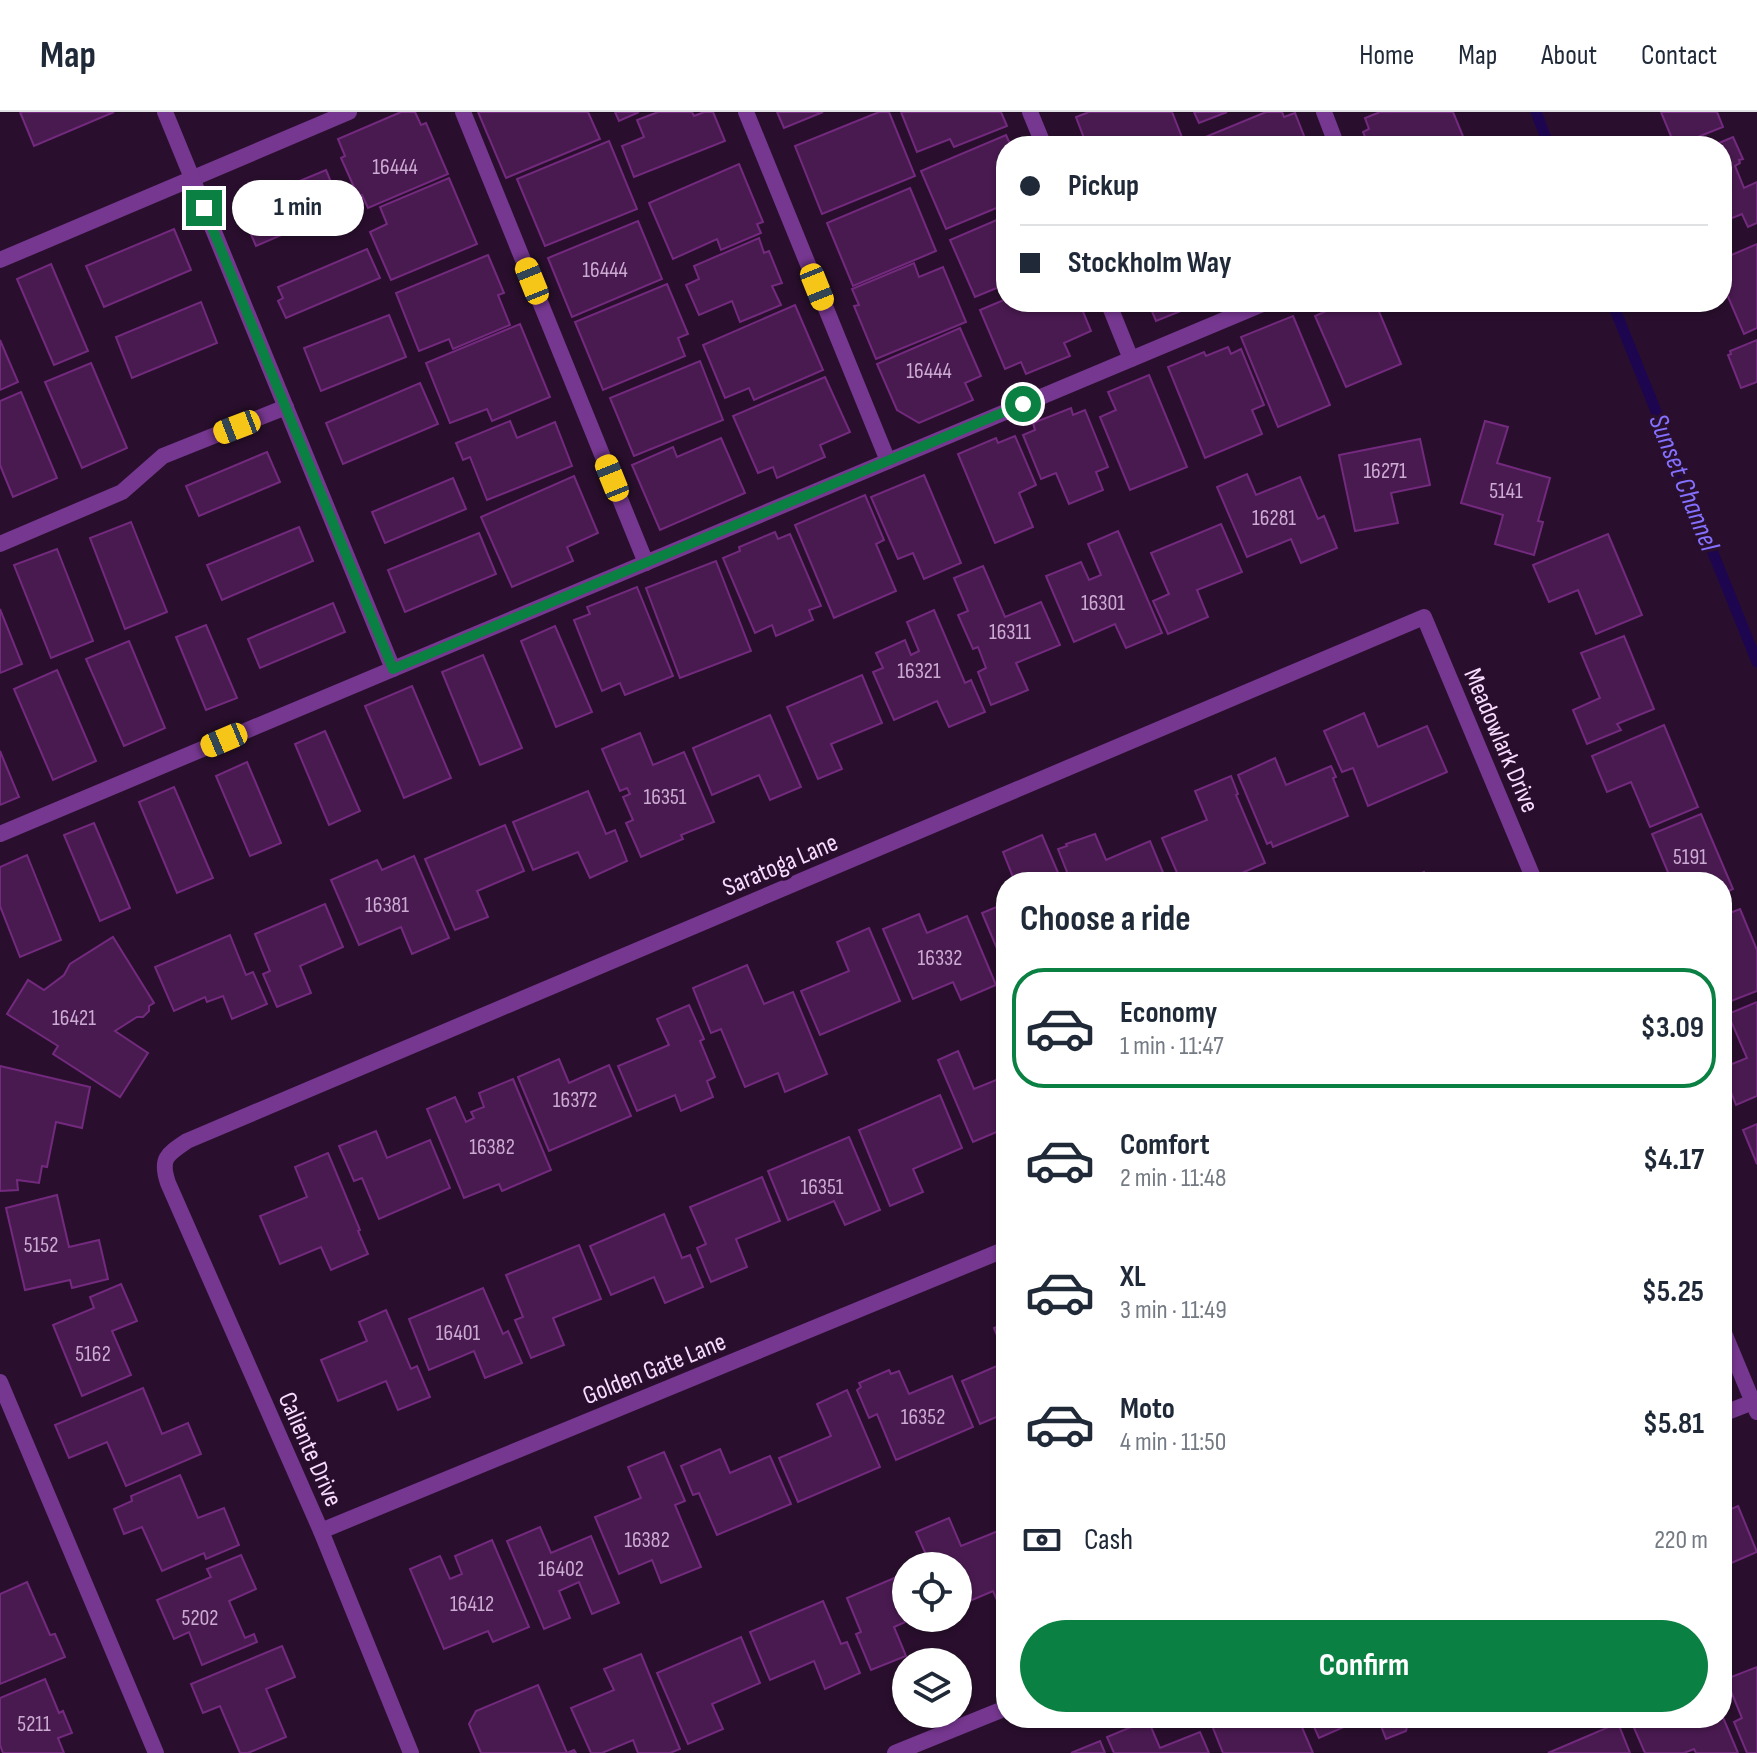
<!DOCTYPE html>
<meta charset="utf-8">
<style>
body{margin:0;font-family:"Sofia Sans Condensed",sans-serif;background:#f6f6f7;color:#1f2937;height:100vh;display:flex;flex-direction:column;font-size:30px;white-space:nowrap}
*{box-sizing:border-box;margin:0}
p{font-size:26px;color:#747a83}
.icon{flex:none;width:44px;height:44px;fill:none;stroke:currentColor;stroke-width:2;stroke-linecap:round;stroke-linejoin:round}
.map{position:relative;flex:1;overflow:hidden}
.sheet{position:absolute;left:996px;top:760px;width:736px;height:856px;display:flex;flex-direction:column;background:#fff;border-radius:32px;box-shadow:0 2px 6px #0004}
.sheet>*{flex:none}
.hud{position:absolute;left:996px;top:24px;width:736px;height:176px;border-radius:32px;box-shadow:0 2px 6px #0004;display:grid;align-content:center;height:176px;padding:0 24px;background:#fff}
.buttons{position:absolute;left:892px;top:1440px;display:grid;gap:16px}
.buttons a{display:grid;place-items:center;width:80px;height:80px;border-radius:50%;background:#fff;box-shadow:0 2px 6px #0004;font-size:40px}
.end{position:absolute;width:36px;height:36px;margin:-18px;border:10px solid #0b8043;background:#fff;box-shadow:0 0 0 4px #fff}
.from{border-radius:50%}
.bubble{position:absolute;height:56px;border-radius:28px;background:#fff;box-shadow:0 2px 6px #0004;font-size:26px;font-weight:700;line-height:56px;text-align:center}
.car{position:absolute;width:24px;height:48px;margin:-24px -12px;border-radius:10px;box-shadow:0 0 6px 2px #0007;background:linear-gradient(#f5c518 24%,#345 0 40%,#f5c518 0 76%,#345 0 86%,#f5c518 0)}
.hud b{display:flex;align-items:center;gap:28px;height:76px;font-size:30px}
.hud b+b{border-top:2px solid #e0e1e3}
.hud i{width:20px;height:20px;background:#1f2937}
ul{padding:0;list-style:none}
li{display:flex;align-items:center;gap:24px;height:120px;margin:0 16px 12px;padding:0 8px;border:4px solid transparent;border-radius:32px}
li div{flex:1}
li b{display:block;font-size:30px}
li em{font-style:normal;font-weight:700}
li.current{border-color:#0b8043}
li>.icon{width:72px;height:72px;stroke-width:1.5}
h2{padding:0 24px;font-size:36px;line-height:96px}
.pay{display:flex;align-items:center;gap:20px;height:88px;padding:0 24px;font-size:30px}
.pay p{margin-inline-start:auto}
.button{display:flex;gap:16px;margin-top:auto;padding:16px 24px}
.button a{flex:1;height:92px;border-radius:48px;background:#0b8043;color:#fff;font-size:32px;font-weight:700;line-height:92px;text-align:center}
header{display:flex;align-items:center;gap:48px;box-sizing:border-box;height:112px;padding:0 40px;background:#fff;border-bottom:2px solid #e0e1e3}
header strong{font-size:38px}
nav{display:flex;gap:44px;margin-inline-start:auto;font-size:28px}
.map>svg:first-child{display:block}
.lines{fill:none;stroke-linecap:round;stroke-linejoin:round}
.stream{stroke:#1d064f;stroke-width:11}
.building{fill:#491a50;stroke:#732a7e;stroke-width:2}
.lane{stroke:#763790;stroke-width:16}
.street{stroke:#763790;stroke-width:16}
.route{stroke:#0b8043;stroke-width:10}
.labels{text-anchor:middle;stroke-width:7;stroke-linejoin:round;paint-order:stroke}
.number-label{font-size:22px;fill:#ccabd3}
.street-label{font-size:26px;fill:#f8dbff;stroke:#290f2d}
.water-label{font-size:28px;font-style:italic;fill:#8470ff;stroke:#290f2d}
</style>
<header>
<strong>Map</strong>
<nav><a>Home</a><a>Map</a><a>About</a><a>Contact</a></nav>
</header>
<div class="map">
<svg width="1757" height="1641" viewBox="0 0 1757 1641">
<rect width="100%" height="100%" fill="#290f2d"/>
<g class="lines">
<g class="stream">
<polyline points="1536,0 1549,34"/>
<polyline points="1612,190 1757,550"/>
</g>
</g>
<g class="building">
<polygon points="20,0 114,0 34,34"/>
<polygon points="401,0 415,0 421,13 426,11 448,62 368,96 362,83 358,84 341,46 345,44 338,27"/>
<polygon points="478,0 588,0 600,27 506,66"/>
<polygon points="615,0 639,0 619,9"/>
<polygon points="658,0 692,0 694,4 704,0 713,0 725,29 634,65 622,34 644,25 637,8"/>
<polygon points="777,0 823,0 784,16"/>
<polygon points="879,0 889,0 915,64 822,102 795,34"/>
<polygon points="901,0 1001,0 1007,14 954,35 950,27 917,40"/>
<polygon points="1089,0 1172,0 1185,33 1087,34 1076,5"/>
<polygon points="1194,0 1227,0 1199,11"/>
<polygon points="1266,0 1282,0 1284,5 1295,1 1308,34 1200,34 1198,28"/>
<polygon points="1380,0 1453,0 1467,34 1369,34 1363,20 1369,17 1365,6"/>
<polygon points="1661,0 1717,0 1723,15 1675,34"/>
<polygon points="1006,23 1011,34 1006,34 1006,92 946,117 921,59"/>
<polygon points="1733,25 1743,47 1739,48 1740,51 1735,54 1744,76 1757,70 1757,111 1748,115 1742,102 1722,110 1722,34 1712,34"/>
<polygon points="609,29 637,97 545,134 517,67"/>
<polygon points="739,52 763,110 757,112 761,121 721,138 717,127 673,147 649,91"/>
<polygon points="326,58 342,97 256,134 239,94"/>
<polygon points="449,66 477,132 391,168 370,120 387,112 380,95"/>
<polygon points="910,76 936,139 853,174 827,111"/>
<polygon points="1006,104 1006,182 1003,184 999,175 975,185 950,128"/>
<polygon points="638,109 662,167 572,205 548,146"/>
<polygon points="174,117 191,158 104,195 86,154"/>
<polygon points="759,126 764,141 769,139 782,171 772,174 781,193 740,210 732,189 699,203 686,173 699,167 694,154"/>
<polygon points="1757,132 1757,216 1744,222 1723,173 1722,174 1722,147"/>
<polygon points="367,137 380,166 286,206 278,189 283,186 278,175"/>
<polygon points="488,143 504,181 498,183 510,213 453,237 449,227 419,239 396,181"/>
<polygon points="914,151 919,165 943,155 966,210 876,247 854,194 859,193 852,177"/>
<polygon points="51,152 88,239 54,253 17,167"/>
<polygon points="667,172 688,222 678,226 685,244 603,278 575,210"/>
<polygon points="1006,187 1006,190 1079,190 1091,219 1064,231 1070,244 1026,262 1021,250 1005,257 980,198"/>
<polygon points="201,190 217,231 132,266 116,225"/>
<polygon points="1148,190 1203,190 1156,209"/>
<polygon points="1346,190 1375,190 1401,252 1346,275 1315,204"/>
<polygon points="795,193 823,258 754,288 749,276 725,286 703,233"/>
<polygon points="389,203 406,245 321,279 304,236"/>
<polygon points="1293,204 1330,293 1278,315 1241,225"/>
<polygon points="520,212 550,285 492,309 487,297 450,311 426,251"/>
<polygon points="960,216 981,264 965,271 973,288 919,311 897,298 877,252"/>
<polygon points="0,228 18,270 0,278"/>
<polygon points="1757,228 1757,270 1741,276 1728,243 1731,242 1730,239"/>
<polygon points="1228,235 1231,242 1241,237 1264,293 1252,298 1262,322 1205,346 1168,255 1204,240 1206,244"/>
<polygon points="700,249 723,308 634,344 610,286"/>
<polygon points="91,251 127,336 82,356 45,270"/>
<polygon points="1149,263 1187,355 1130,378 1100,305 1116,298 1108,280"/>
<polygon points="825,265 850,320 820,333 825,345 777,366 773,355 758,361 733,304"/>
<polygon points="420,271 438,312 343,352 326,311"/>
<polygon points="21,280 57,366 13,385 0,353 0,289"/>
<polygon points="1071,296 1073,303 1085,298 1108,355 1096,360 1103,378 1069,392 1056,361 1041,367 1023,323 1035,318 1033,311"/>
<polygon points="510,309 517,326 555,310 572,354 487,388 470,345 463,348 456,331"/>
<polygon points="1485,309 1508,315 1497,351 1550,366 1538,409 1543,410 1534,443 1495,432 1503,403 1461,391"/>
<polygon points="1015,324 1036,373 1019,381 1033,415 995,431 958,342 996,326 998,331"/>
<polygon points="721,326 745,381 660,418 632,353 673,335 677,345"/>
<polygon points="1420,327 1430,373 1391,381 1398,411 1355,419 1339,343"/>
<polygon points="267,340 280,370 199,404 186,374"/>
<polygon points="1247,362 1256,383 1300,365 1318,407 1324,404 1337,436 1301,451 1291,427 1247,445 1217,375"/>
<polygon points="924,363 961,451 924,467 913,441 898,447 871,385"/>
<polygon points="574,364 598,421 567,435 573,449 512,475 481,405"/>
<polygon points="453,366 466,397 385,431 372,400"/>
<polygon points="865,383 884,428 876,432 896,479 834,506 795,413"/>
<polygon points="131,410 167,500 125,517 90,426"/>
<polygon points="1221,412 1242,460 1197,478 1208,505 1168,522 1153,489 1169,482 1151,441"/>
<polygon points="299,415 313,449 222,488 207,453"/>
<polygon points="1118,419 1162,521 1126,536 1115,512 1074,530 1046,464 1081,450 1089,468 1101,463 1088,432"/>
<polygon points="775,420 778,427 790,422 821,494 809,498 813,508 776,524 772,513 755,521 723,446 740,439 739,435"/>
<polygon points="479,421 496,462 405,500 388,458"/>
<polygon points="1608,422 1642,503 1596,522 1578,478 1549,490 1533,453"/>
<polygon points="57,437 93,529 51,546 14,453"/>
<polygon points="716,449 751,539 680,566 646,476"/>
<polygon points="983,454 1005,505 1041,490 1060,533 1016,551 1028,578 991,593 978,560 986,556 978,535 973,537 958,503 968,499 954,466"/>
<polygon points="637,475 673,564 625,583 620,571 602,579 574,508 590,502 587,495"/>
<polygon points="333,491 345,520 260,556 248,527"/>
<polygon points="0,497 22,552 0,561"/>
<polygon points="934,498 965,571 971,568 985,600 949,615 937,589 894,608 873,560 883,556 876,541 905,528 911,543 919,539 907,510"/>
<polygon points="206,513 237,586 206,598 176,525"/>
<polygon points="555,514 592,600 556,615 521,529"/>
<polygon points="1624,524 1654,597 1617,612 1621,618 1587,632 1573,598 1600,586 1581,541"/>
<polygon points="129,529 165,616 124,634 86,547"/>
<polygon points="483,543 522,636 480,653 442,560"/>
<polygon points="57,558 96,649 53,668 14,577"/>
<polygon points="862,563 882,611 831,632 842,657 818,667 787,595"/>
<polygon points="412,574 451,666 404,686 365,594"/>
<polygon points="1364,601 1378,635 1427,614 1447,660 1368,694 1353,656 1342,660 1324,619"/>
<polygon points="770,603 801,675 770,688 759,663 712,683 693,636"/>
<polygon points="1664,613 1698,695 1650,715 1631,670 1607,680 1592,644"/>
<polygon points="325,619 360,699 329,713 295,632"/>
<polygon points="640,621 653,653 684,640 714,710 681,723 683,727 641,745 626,711 633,708 623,685 630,682 627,676 620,679 602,637"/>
<polygon points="0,639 19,685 0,693"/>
<polygon points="1275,646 1286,673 1331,654 1336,665 1333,666 1348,704 1273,735 1271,730 1267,732 1238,663"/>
<polygon points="247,650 281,731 250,744 216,664"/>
<polygon points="1231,664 1238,682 1236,683 1265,751 1221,770 1181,770 1162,726 1207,708 1195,679"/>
<polygon points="174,675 213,766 177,781 139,690"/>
<polygon points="588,679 606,722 615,718 627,749 590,766 578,740 533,758 513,710"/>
<polygon points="1701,702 1733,777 1722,782 1722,770 1659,770 1670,765 1652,722"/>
<polygon points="94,711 130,796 100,809 64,723"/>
<polygon points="505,713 524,759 477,779 488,805 455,818 425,747"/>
<polygon points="1095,722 1106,748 1150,729 1167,770 1071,770 1058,737 1067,734 1066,732"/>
<polygon points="1042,723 1062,770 1015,770 1003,740"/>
<polygon points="27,743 61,828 20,845 0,794 0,755"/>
<polygon points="414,744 449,826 412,842 401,815 359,833 331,768 377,748 382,758"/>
<polygon points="1424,760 1428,770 1400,770"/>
<polygon points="1006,791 1006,858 982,801"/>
<polygon points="325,792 343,835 300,854 311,881 277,895 263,862 270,859 255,822"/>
<polygon points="1740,797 1757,838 1757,879 1726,891 1722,881 1722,804"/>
<polygon points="919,802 927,821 967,804 996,873 961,888 953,870 913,887 883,817"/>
<polygon points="869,816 900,889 820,923 801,879 849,859 837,830"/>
<polygon points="230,823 246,863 253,860 267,892 232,907 223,884 207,890 205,885 174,899 155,855"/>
<polygon points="113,825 154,891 149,894 149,899 143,905 137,905 115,919 148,941 120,985 53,942 58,934 7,902 28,868 44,878 64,863 70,852"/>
<polygon points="747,853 764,892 793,880 827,962 785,980 778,961 745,975 721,917 711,921 693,876"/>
<polygon points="1757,890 1757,984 1736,993 1722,956 1747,946 1728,902"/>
<polygon points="689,893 704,927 700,929 715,965 707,969 713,985 681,999 675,983 637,999 618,954 669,933 657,907"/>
<polygon points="958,939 974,977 1006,964 1006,1016 973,1030 938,948"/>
<polygon points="559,947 569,971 609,953 631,1004 549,1039 518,965"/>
<polygon points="0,954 90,975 82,1016 56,1010 47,1055 42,1054 39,1071 17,1068 18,1078 0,1079"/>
<polygon points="513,967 551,1058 502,1079 499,1072 464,1086 427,997 455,985 466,1010 474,1006 471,1000 484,995 479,981"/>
<polygon points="940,983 962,1036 913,1057 923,1080 890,1094 859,1018"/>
<polygon points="1757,1012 1757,1052 1743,1018"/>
<polygon points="376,1019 387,1046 430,1028 450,1076 379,1107 362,1066 354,1069 339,1034"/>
<polygon points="849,1025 880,1098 845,1113 834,1089 788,1108 768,1059"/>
<polygon points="328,1041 360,1118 358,1119 368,1142 331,1158 321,1135 280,1152 260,1104 307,1085 295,1055"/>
<polygon points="762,1065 780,1109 736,1127 747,1155 711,1170 697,1136 706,1132 690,1095"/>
<polygon points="57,1083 69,1135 99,1128 108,1167 72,1176 70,1168 25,1178 6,1096"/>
<polygon points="664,1102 682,1146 690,1143 703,1175 665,1191 654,1165 611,1183 590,1134"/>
<polygon points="579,1133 601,1187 553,1206 564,1233 531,1246 515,1208 523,1205 506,1163"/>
<polygon points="121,1172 137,1209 112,1219 131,1263 82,1284 53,1213 94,1196 90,1185"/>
<polygon points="483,1176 503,1222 508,1219 522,1251 485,1266 474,1239 429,1258 409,1207"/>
<polygon points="386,1198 411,1257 417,1254 430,1285 398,1298 386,1269 338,1289 321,1248 367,1229 359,1210"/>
<polygon points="1006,1211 1006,1245 994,1216"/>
<polygon points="1006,1250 1006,1301 980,1312 962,1269"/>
<polygon points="889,1258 891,1262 899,1259 909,1282 952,1264 973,1315 896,1348 877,1302 869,1306 857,1278 861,1275 859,1271"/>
<polygon points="143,1276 162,1322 188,1311 201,1342 126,1374 107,1330 69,1346 55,1313"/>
<polygon points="847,1278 880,1355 798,1390 779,1346 831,1324 817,1292"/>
<polygon points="720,1337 730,1361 770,1344 791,1392 717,1423 699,1381 693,1383 681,1354"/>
<polygon points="664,1340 685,1389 675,1393 701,1455 661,1471 652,1448 619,1462 595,1405 641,1386 628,1355"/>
<polygon points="180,1363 198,1406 224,1396 239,1433 206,1447 204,1441 162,1459 142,1415 124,1422 114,1397 132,1389 131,1384"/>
<polygon points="1738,1394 1757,1440 1722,1455 1722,1401"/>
<polygon points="949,1406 961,1434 1003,1417 1006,1425 1006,1503 1004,1504 993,1479 958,1494 958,1454 931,1454 916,1420"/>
<polygon points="540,1415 551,1441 591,1424 619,1491 592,1502 579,1470 559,1479 570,1506 544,1517 507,1429"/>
<polygon points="492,1428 529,1515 493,1530 488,1519 444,1537 410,1457 440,1444 450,1467 462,1462 455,1444"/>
<polygon points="241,1443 256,1477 229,1489 245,1526 254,1522 257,1530 202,1553 189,1520 174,1527 157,1488 211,1465 207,1457"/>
<polygon points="906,1461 906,1506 914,1506 894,1515 906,1544 871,1558 856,1522 861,1520 847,1486"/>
<polygon points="27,1470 50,1523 55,1522 65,1545 0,1572 0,1482"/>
<polygon points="823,1489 841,1532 847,1530 860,1561 825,1577 814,1549 770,1568 750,1520"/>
<polygon points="741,1525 760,1571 712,1592 723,1617 688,1632 657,1561"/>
<polygon points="282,1534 295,1565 266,1577 286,1625 248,1641 240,1641 220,1594 203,1601 191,1572"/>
<polygon points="641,1542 680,1637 670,1641 638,1641 633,1628 602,1641 591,1641 571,1596 614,1578 604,1557"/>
<polygon points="1757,1555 1757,1641 1747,1641 1734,1610 1742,1606 1726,1567"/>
<polygon points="45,1567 59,1601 63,1599 72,1621 58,1626 64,1641 3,1641 0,1633 0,1586"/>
<polygon points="538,1573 567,1641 574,1638 576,1641 481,1641 469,1612 476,1599"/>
<polygon points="1722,1603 1738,1641 1696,1641 1694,1637 1684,1641 1645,1641 1631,1609 1638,1606 1722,1606"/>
<polygon points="1209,1606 1298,1606 1313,1641 1223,1641"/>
<polygon points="1310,1606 1364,1606 1319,1626"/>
<polygon points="1378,1606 1407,1606 1408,1610 1406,1619 1386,1627"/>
<polygon points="1148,1608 1160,1636 1200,1620 1209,1641 1114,1641 1107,1625"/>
<polygon points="1618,1611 1630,1641 1548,1641"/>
<polygon points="1100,1629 1105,1641 1071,1641"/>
</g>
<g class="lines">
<g class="lane">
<polyline points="463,0 646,451"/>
<polyline points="746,0 888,349"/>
<polyline points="1030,0 1044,34"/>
<polyline points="1324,0 1337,34"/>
<polyline points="0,148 349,0"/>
<polyline points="1108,190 1131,247"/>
<polyline points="0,432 122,380 163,344 286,295"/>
<polyline points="0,722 1267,190"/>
<polyline points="0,1270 156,1641"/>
</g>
<g class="street">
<polyline points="165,0 393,557"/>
<polyline points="1722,1216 1757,1300"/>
<polyline points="1722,1302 1753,1290"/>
<polyline points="321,1419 1006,1137"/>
<path d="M411,1641L321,1419L168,1071C160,1047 166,1043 187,1029L1424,505L1535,770"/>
<polyline points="895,1641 1006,1596"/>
</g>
</g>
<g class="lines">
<polyline class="route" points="204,96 393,557 1023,292"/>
</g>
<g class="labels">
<g class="number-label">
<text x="395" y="62">16444</text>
<text x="605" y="165">16444</text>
<text x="929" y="266">16444</text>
<text x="1385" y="366">16271</text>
<text x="1506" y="386">5141</text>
<text x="1274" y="413">16281</text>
<text x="1103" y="498">16301</text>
<text x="1010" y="527">16311</text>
<text x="919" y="566">16321</text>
<text x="665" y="692">16351</text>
<text x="1690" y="752">5191</text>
<text x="387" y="800">16381</text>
<text x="940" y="853">16332</text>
<text x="74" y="913">16421</text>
<text x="575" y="995">16372</text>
<text x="492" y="1042">16382</text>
<text x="822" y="1082">16351</text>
<text x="41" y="1140">5152</text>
<text x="458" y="1228">16401</text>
<text x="93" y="1249">5162</text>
<text x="923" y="1312">16352</text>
<text x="647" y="1435">16382</text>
<text x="561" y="1464">16402</text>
<text x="472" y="1499">16412</text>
<text x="200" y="1513">5202</text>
<text x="34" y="1619">5211</text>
</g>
<g class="street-label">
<text transform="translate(1502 628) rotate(67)" y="9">Meadowlark Drive</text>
<text transform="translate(780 752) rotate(-23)" y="9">Saratoga Lane</text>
<text transform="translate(654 1256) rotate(-22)" y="9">Golden Gate Lane</text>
<text transform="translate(311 1337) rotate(66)" y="9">Caliente Drive</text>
</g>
<g class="water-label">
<text transform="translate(1685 370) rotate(68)" y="10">Sunset Channel</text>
</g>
</g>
</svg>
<div class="buttons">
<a><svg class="icon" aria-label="locate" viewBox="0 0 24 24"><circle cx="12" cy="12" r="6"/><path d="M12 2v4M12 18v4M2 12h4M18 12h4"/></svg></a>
<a><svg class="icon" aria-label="layers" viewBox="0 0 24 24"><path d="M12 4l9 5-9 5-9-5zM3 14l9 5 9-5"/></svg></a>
</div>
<i class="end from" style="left:1023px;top:292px"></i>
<i class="end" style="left:204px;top:96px"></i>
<div class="bubble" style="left:232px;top:68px;width:132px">1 min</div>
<i class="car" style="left:532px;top:169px;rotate:338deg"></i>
<i class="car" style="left:817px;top:175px;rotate:158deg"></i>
<i class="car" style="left:237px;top:315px;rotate:249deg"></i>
<i class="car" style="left:612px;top:366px;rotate:338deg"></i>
<i class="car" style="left:224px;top:628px;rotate:247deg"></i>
<div class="hud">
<b><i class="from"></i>Pickup</b>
<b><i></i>Stockholm Way</b>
</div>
<section class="sheet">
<h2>Choose a ride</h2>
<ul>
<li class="current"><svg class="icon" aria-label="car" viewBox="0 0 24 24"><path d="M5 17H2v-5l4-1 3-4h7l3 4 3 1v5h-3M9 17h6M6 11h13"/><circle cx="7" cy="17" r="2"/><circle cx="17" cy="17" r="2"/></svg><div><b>Economy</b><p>1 min · 11:47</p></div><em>$3.09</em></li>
<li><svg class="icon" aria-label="car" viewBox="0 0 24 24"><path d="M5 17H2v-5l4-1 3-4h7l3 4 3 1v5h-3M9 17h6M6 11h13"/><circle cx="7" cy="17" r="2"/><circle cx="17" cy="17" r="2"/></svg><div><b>Comfort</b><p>2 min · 11:48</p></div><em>$4.17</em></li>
<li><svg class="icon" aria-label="car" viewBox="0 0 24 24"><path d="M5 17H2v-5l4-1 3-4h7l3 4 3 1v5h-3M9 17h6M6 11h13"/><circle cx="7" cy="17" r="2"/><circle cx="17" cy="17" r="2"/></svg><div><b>XL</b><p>3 min · 11:49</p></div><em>$5.25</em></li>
<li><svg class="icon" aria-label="car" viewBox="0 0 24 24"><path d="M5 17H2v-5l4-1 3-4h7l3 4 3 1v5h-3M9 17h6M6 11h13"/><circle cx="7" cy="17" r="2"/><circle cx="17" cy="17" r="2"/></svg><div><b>Moto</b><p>4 min · 11:50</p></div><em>$5.81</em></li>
</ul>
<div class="pay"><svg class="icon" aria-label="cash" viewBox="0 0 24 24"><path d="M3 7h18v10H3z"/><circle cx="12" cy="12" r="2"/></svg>Cash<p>220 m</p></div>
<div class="button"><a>Confirm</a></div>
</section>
</div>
